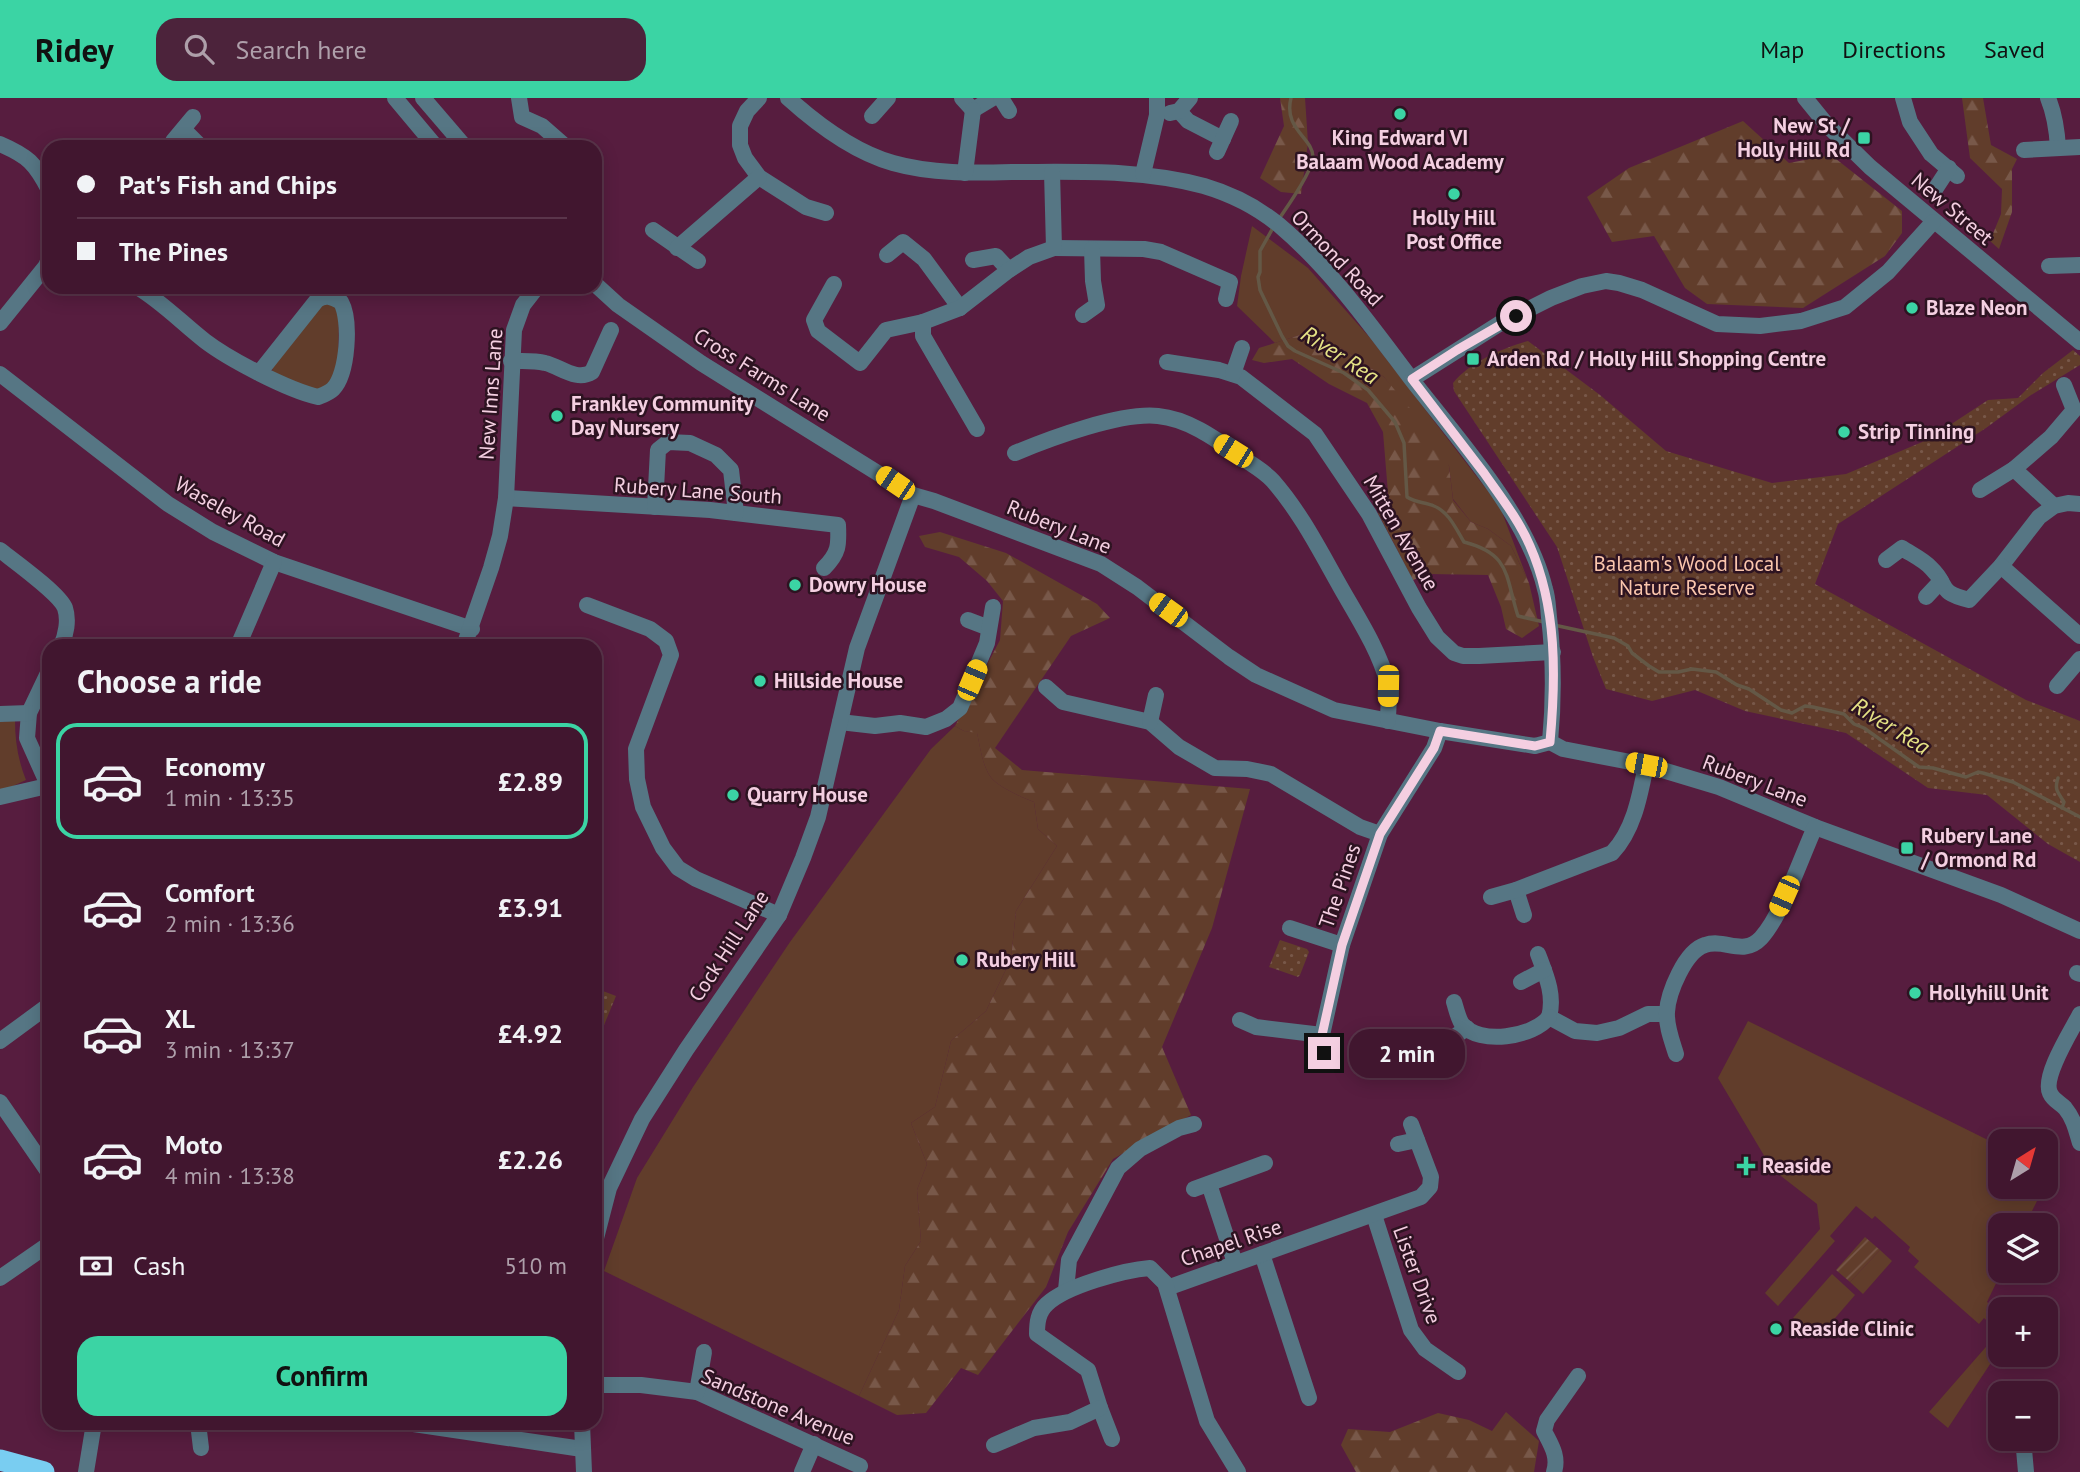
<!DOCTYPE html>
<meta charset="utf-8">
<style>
body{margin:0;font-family:"PT Sans",sans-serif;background:#4c233b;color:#f1f3f6;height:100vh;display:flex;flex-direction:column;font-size:26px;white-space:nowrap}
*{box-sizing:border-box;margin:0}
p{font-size:23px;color:#ae9faa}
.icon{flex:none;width:38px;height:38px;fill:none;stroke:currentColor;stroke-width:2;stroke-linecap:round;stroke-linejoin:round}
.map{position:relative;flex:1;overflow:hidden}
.side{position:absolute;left:42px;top:541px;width:560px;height:791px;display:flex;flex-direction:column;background:#41162f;border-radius:21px;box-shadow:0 4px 18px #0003,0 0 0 2px #5a354b}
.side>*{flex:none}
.guide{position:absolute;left:42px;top:42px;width:560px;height:154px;border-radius:21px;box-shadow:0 4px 18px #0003,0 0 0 2px #5a354b;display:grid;align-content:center;height:154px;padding:0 35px;background:#41162f}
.needle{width:46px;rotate:37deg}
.buttons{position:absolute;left:1988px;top:1031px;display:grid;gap:14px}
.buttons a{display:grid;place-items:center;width:70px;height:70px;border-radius:14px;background:#41162f;box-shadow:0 4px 18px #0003,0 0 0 2px #5a354b;font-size:35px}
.end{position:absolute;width:32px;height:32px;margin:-16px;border:9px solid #f4cfe1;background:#111;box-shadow:0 0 0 4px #111}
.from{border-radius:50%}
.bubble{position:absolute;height:49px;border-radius:21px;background:#41162f;box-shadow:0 4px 18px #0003,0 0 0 2px #5a354b;font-size:23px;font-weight:600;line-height:49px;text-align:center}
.car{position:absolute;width:21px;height:42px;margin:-21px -10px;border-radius:9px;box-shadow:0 0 5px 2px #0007;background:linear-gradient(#f5c518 24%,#345 0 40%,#f5c518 0 76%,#345 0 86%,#f5c518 0)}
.guide b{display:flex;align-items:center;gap:24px;height:66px;font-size:26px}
.guide b+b{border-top:2px solid #5a354b}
.guide i{width:18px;height:18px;background:#f1f3f6}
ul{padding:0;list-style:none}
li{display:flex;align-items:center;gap:21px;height:116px;margin:0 14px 10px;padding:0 21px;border:4px solid transparent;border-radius:21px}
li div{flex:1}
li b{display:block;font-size:26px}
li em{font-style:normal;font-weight:600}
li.active{border-color:#3bd4a4}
li>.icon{width:63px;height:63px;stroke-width:1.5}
h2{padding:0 35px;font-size:32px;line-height:84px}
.pay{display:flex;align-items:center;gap:18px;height:77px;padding:0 35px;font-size:26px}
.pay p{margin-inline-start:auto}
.cta{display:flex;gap:14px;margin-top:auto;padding:14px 35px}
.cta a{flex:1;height:80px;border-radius:21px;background:#3bd4a4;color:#111;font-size:28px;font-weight:600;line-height:80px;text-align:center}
header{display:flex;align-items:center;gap:42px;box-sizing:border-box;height:98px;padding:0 35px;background:#3bd4a4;color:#111}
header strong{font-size:33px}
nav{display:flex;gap:38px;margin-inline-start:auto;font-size:24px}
.search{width:490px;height:63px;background:#4c233b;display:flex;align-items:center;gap:18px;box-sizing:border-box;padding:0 24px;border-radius:21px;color:#ae9faa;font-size:26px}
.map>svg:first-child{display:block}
.grass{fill:#613d2b}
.forest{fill:url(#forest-firs)}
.park{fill:url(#park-dots)}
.garden{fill:url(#garden-furrows)}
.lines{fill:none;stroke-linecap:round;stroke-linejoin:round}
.stream{stroke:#645846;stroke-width:3.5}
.minor{stroke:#567684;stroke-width:16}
.highway{stroke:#79cdf1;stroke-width:21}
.route{stroke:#f4cfe1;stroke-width:9}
.poi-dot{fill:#3bd4a4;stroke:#2d1321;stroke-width:2.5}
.labels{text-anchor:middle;stroke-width:5;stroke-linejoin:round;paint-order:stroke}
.poi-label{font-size:21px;font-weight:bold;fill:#f4cfe1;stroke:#2d1321;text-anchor:start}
.street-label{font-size:21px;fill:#f4cfe1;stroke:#2d1321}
.park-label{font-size:21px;fill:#fbc6ad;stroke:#2d1321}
.water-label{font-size:23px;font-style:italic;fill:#e5e285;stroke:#2d1321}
</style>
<header>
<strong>Ridey</strong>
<div class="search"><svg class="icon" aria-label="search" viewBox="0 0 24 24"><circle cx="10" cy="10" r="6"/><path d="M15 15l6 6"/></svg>Search here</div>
<nav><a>Map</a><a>Directions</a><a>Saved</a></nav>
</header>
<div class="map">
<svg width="2080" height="1374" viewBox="0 0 2080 1374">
<defs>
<pattern id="forest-firs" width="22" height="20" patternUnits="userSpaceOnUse" patternTransform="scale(1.75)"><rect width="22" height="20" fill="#613d2b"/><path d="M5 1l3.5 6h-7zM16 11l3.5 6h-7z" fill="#785849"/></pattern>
<pattern id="park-dots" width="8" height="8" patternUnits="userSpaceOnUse" patternTransform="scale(1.75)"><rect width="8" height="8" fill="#613d2b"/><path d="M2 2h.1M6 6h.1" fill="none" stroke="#785849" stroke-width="1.8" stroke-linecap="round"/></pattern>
<pattern id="garden-furrows" width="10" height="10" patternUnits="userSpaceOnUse" patternTransform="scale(1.75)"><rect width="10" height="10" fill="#613d2b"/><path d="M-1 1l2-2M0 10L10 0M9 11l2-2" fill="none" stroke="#785849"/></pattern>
</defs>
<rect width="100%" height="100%" fill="#571d3f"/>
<g class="grass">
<polygon points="1252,128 1308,170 1371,241 1500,409 1529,485 1511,448 1488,431 1471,424 1453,401 1449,368 1384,279 1341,250 1300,237 1275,245 1237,208 1241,178"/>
<polygon points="329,202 339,212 338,279 317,293 272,274 273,267 321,205"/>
<path d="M15,622C15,643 18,662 26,682L0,694V624Z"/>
<path d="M955,628L964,633L977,634C980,648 982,666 990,678C996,688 1023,700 1034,704L1038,731L1057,748L1016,813L1011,861L986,913L951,943L935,1009L911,1025L927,1066L917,1092L921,1143L905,1168L899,1212L859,1298L604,1173L637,1080L693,989L790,844L931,651Z"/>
<polygon points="1748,923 2000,1048 2000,1088 2044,1089 2025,1127 2000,1127 2000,1172 2002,1173 1987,1204 2000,1214 2000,1251 1948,1330 1929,1314 1999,1234 1984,1220 1979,1226 1914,1169 1919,1163 1908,1153 1910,1149 1875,1118 1872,1121 1856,1108 1830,1138 1835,1143 1778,1208 1765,1195 1820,1131 1817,1106 1772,1071 1718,980"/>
<polygon points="1880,1152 1892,1163 1863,1196 1850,1184"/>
<polygon points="1832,1176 1855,1197 1817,1241 1793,1220"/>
</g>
<g class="forest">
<polygon points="1280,0 1305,0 1308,45 1301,96 1281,94 1260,80 1284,28"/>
<polygon points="1962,0 1983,0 1991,47 2017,61 2012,71 2012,114 1999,151 1990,143 2001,116 2002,91 1970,60"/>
<polygon points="1743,23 1789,65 1831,57 1902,113 1902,135 1885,158 1803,210 1707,206 1685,190 1654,138 1612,144 1587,99 1629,70"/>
<polygon points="1300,237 1341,250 1384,279 1438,344 1449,368 1453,402 1471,424 1488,431 1511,448 1529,485 1539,528 1522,540 1506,531 1501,509 1488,477 1429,476 1413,482 1378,415 1389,407 1383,334 1367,305 1329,286 1292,261 1264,265 1252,262 1259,250"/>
<path d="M940,434L1006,455L1097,506L1110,520L1071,538L995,650L1022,672L1250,691L1212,830L1162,949L1191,1017L1113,1061L1068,1134L1046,1189L978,1277L961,1270L926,1315L897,1317L859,1298L899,1212L905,1168L921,1143L917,1092L927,1066L911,1025L935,1009L951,943L986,913L1011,861L1016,813L1057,748L1038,731L1034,704C1023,700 996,688 990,678C982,666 980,648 977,635L964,633L955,628L1000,542L1003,503L987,483L959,459L925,449L919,438Z"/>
<polygon points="1506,1314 1539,1343 1534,1374 1356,1374 1341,1347 1348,1331 1390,1334 1438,1315 1469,1322 1492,1333"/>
</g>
<g class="park">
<path d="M1528,243L1600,297L1666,353L1772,385L1846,376L1927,342L1988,302L2018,300L2043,275L2073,252L2080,258V267L2031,297L1986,330L1838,426L1815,486L2026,602L2080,623V764L2048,746L1987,697L1928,690L1846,635L1745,613L1695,592L1652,603L1606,591L1593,559L1557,449L1454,293L1453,285C1470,264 1503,250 1528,243Z"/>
<polygon points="1280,842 1307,851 1309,854 1300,877 1298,879 1269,869"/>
<polygon points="595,890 616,898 595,949"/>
</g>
<polygon class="garden" points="1865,1139 1880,1152 1850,1184 1836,1172"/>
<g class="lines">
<g class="stream">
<path d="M1279,121C1287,109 1313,73 1313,59C1313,40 1283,31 1291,0"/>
<path d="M1274,128L1260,153V174L1258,179L1260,192L1282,238L1288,248L1295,253L1344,275L1368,292L1395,324L1404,345L1407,399C1416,405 1425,404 1434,408C1449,414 1456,431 1464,444C1511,456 1505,478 1518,518L1544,524"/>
<polyline points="1554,527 1614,540 1628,548 1632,555 1649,568 1659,574 1678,574 1692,571 1716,574 1737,587 1749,591 1781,612 1792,615 1805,608 1813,609 1844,616 1854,626 1864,630 1919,669 1933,670 1966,679 1978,674 1983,675 2013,684 2080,719"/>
<path d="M2058,680C2054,692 2058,694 2064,704L2062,710"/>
</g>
<g class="minor">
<polyline points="395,0 436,49"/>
<polyline points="423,0 465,49"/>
<polyline points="519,0 522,19 542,28 566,49"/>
<polyline points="759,0 747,13 740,28 740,47 745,60 759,79 806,109 826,115"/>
<path d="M788,0C818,27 854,54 893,65C932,76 972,75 1012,74C1076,74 1141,71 1204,88C1231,96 1257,109 1279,127C1331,171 1371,228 1412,282C1458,341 1528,418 1545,491C1548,500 1548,510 1549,519C1554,562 1554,602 1550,644"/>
<polyline points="962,0 973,12 993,0"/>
<polyline points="1001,0 1009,13"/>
<polyline points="1805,0 1827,27 1870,69 2080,244"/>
<polyline points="1903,0 1910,24 1931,56 1957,78"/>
<path d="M2048,0C2055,17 2057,32 2058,50"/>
<polyline points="1179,13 1188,23 1223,41"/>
<polyline points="1170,15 1179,13 1190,0"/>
<polyline points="872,18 888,0"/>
<polyline points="184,32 201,49"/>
<polyline points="173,43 193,19"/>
<path d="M0,46C28,58 35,65 49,92"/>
<polyline points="2024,52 2080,49"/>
<polyline points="1217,54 1231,23"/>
<polyline points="965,75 973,12"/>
<polyline points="1143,76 1157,17 1157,0"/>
<polyline points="1934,93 1949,70"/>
<polyline points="653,132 698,163"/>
<polyline points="677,150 759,79"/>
<polyline points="1054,150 1144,151 1161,154 1230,184 1226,201"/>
<polyline points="887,157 903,144 924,161 960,210"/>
<polyline points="973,162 996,158 1009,172"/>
<polyline points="2049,168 2080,167"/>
<polyline points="595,186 618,207 701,265 913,397 934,403 1101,466 1137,489 1229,559 1256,577 1334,612 1440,633 1535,648 1550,644 1563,651 1646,667 1719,689 1815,729 2001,797 2080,833"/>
<polyline points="834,186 814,222 818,233 860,265 886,232 923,224 960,210 1009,172 1029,159 1054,150 1052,74"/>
<path d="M137,189C162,204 182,225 205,243C230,262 288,292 318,299C323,297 329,295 333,291C348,276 351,222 341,204C332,199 326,196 317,202L259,275"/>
<polyline points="1083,217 1097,207 1093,183 1092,151"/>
<polyline points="923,224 923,238 977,331"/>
<polyline points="0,225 46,168 49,161"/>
<path d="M511,263C522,263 534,262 545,265C560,268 576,284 592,274L611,232"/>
<polyline points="1167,264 1219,272 1241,279 1315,336 1369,416 1419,510 1437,539 1454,555 1463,558 1479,558 1553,554"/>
<polyline points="0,276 168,406 213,434 274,464 472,531"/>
<polyline points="1233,276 1242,250"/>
<polyline points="1412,281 1499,226 1551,200 1582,188 1606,183 1619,185 1642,192 1717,226 1760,228 1801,223 1845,209 1888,174 1933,124"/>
<path d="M1015,355C1051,340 1121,314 1158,318C1191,321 1221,345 1247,363C1256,369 1266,375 1273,383C1301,415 1320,453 1341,490C1358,520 1379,552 1388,586C1390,597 1388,611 1388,623"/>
<polyline points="2014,371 2051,339 2074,312 2064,287"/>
<polyline points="1980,392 2014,371 2054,408"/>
<path d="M506,400L710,412L838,427C839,447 839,455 824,470"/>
<polyline points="655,409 658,352 668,344 690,345 716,357 731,372 736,415"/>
<path d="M0,452C14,463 60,496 65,510C69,522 66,537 61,548"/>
<path d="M1886,462L1902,450C1911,456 1924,462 1931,470C1950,488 1936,494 1969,502L2001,468L2039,419L2054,408L2068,405L2080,406"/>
<polyline points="2001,468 2080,538"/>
<polyline points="1926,499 1941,483"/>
<polyline points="587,507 650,531 666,543 671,557 636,651 637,681 643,709 663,750 678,770 696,781 779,817"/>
<polyline points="968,522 989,530"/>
<polyline points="238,548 274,464"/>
<polyline points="464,548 491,470 500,438 506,400 514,232 523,207 537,189"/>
<polyline points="49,573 29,615 27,640 49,689"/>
<polyline points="2057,588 2080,561"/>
<polyline points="1046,589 1063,604 1150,624 1179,649 1215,670 1247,671 1271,676 1360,729 1380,736"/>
<polyline points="0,616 29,615"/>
<polyline points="840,624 875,628 900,625 926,629 946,621 960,610 987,545 993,509"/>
<polyline points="1150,624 1156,597"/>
<polyline points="0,699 47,688"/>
<polyline points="1516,792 1524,817"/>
<path d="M1491,799L1516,792L1612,755C1634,732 1640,697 1646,667"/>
<polyline points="1290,830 1342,847"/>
<path d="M1538,856C1546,877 1555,897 1549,919L1575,933L1597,935L1619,930L1648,916H1666"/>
<polyline points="2077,875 2080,876"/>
<polyline points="1521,884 1544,872"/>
<path d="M1454,904C1456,910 1458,920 1462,926C1479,948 1534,939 1549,919"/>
<path d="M2080,916C2072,932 2042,978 2050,995C2053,1002 2060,1005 2065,1010C2074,1021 2076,1032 2080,1045"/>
<polyline points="1240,922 1256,929 1322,937"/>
<polyline points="0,943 49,907"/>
<polyline points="1428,949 1454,939 1467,930"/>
<polyline points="1324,955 1322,937 1342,847 1380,736 1434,650 1440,633"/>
<path d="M1676,956C1672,943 1666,928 1667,914C1668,895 1685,853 1705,847C1725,840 1743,859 1761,840C1782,817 1801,760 1815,729"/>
<polyline points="0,1004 49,1075"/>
<polyline points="1398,1046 1417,1042"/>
<polyline points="1209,1086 1235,1165"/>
<polyline points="1194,1091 1265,1065"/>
<polyline points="1374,1117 1411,1232 1425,1251 1458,1274"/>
<polyline points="595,1144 609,1090 642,1021 686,952 779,817 803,760 818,719 857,550 913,397"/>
<polyline points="1262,1156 1309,1300"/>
<polyline points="0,1180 49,1146"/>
<polyline points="1167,1190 1421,1099 1430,1089 1431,1079 1411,1026"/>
<polyline points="1066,1192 1069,1162 1118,1070 1140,1051 1179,1030 1194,1026"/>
<polyline points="595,1287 641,1287 697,1294 860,1368"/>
<polyline points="697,1294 704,1254"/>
<polyline points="198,1325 201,1350"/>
<polyline points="407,1325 582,1351"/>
<polyline points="582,1325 584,1374"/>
<polyline points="2023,1340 2026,1374"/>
<path d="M1112,1341L1100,1310L1088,1272L1037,1236C1037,1225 1038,1214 1047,1206C1066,1188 1124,1172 1150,1170L1165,1185L1207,1323L1238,1374"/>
<polyline points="994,1347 1034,1330 1070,1324 1100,1310"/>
<polyline points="86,1374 94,1325"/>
<polyline points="802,1374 814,1346"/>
<path d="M1554,1374C1559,1358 1551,1347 1544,1333L1547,1322L1578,1278"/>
</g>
<polyline class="highway" points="0,1362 44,1374"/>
</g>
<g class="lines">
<path class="route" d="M1324,955L1322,937L1342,847L1380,736L1434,650L1440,633L1535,648L1550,644C1556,579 1557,509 1530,448C1519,422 1500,398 1484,375C1460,344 1436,312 1412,281L1457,252L1516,218"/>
</g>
<g class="poi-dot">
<circle cx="1400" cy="16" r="7"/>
<rect x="1857" y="33" width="14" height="14" rx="3.5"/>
<circle cx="1454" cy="96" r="7"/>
<circle cx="1912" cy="210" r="7"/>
<rect x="1466" y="254" width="14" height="14" rx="3.5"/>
<circle cx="557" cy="318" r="7"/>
<circle cx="1844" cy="334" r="7"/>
<circle cx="795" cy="487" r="7"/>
<circle cx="760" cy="583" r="7"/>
<circle cx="733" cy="697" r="7"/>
<rect x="1900" y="743" width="14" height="14" rx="3.5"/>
<circle cx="962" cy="862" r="7"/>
<circle cx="1915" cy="895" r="7"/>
<path d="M1742.5 1057.5h7v7h7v7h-7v7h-7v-7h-7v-7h7z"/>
<circle cx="1776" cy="1231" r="7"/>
</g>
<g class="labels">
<g class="poi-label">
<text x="1850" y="35" text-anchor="end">New St /<tspan x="1850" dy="24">Holly Hill Rd</tspan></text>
<text x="1400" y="47" text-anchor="middle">King Edward VI<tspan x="1400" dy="24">Balaam Wood Academy</tspan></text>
<text x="1454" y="127" text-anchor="middle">Holly Hill<tspan x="1454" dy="24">Post Office</tspan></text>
<text x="1926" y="217">Blaze Neon</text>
<text x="1487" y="268">Arden Rd / Holly Hill Shopping Centre</text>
<text x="571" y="313">Frankley Community<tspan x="571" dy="24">Day Nursery</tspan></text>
<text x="1858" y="341">Strip Tinning</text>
<text x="809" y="494">Dowry House</text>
<text x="774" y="590">Hillside House</text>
<text x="747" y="704">Quarry House</text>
<text x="1921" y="745">Rubery Lane<tspan x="1921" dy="24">/ Ormond Rd</tspan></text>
<text x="976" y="869">Rubery Hill</text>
<text x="1929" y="902">Hollyhill Unit</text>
<text x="1762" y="1075">Reaside</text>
<text x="1790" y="1238">Reaside Clinic</text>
</g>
<g class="street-label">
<text transform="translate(1952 111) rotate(40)" y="7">New Street</text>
<text transform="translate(1337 160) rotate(47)" y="7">Ormond Road</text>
<text transform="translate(762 277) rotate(32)" y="7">Cross Farms Lane</text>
<text transform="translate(491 296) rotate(-86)" y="7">New Inns Lane</text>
<text transform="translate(698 393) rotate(4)" y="7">Rubery Lane South</text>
<text transform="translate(230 414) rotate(29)" y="7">Waseley Road</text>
<text transform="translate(1059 429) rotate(22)" y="7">Rubery Lane</text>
<text transform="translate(1401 435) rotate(60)" y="7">Mitten Avenue</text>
<text transform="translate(1755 683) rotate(21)" y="7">Rubery Lane</text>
<text transform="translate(1340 788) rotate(-71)" y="7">The Pines</text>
<text transform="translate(729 848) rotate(-57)" y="7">Cock Hill Lane</text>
<text transform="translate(1231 1145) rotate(-19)" y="7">Chapel Rise</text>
<text transform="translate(1417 1177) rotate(70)" y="7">Lister Drive</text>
<text transform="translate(778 1309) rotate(23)" y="7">Sandstone Avenue</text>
</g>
<g class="park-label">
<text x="1687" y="473">Balaam's Wood Local<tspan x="1687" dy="24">Nature Reserve</tspan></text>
</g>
<g class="water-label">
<text transform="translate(1340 257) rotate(33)" y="8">River Rea</text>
<text transform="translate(1891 628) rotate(32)" y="8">River Rea</text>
</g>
</g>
</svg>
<div class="buttons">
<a><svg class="needle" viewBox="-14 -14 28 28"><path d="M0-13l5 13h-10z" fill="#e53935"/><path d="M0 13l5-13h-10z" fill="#ae9faa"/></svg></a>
<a><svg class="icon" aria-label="layers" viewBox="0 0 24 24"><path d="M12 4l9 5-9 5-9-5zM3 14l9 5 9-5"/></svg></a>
<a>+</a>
<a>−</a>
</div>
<i class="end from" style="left:1516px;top:218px"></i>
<i class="end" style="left:1324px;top:955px"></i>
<div class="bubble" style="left:1349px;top:931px;width:116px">2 min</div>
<i class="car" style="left:1233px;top:353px;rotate:302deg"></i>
<i class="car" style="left:895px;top:385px;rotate:304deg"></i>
<i class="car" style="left:1168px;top:512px;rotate:306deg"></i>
<i class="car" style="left:972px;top:582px;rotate:23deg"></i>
<i class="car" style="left:1388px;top:588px;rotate:181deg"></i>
<i class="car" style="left:1646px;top:667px;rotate:281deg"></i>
<i class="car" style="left:1784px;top:798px;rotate:204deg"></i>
<div class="guide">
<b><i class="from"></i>Pat's Fish and Chips</b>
<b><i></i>The Pines</b>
</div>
<section class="side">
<h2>Choose a ride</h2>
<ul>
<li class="active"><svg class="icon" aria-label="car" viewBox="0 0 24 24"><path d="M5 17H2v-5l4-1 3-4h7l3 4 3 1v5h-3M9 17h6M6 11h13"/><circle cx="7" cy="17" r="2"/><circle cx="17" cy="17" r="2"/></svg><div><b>Economy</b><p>1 min · 13:35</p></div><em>£2.89</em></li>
<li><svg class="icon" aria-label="car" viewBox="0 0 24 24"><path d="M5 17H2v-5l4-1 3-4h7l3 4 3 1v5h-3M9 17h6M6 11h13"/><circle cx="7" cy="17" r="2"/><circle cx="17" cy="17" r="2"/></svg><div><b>Comfort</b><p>2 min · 13:36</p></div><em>£3.91</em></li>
<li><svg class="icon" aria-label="car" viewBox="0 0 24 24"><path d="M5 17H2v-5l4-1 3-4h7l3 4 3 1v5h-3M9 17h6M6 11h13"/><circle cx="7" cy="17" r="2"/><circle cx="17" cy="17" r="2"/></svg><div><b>XL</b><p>3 min · 13:37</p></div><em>£4.92</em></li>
<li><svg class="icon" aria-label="car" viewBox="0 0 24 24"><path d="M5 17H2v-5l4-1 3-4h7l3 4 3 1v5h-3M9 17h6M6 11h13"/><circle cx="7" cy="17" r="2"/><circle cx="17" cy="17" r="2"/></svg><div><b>Moto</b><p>4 min · 13:38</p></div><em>£2.26</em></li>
</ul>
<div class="pay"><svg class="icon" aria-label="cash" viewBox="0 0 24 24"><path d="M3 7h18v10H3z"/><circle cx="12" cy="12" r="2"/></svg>Cash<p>510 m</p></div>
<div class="cta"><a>Confirm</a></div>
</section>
</div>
